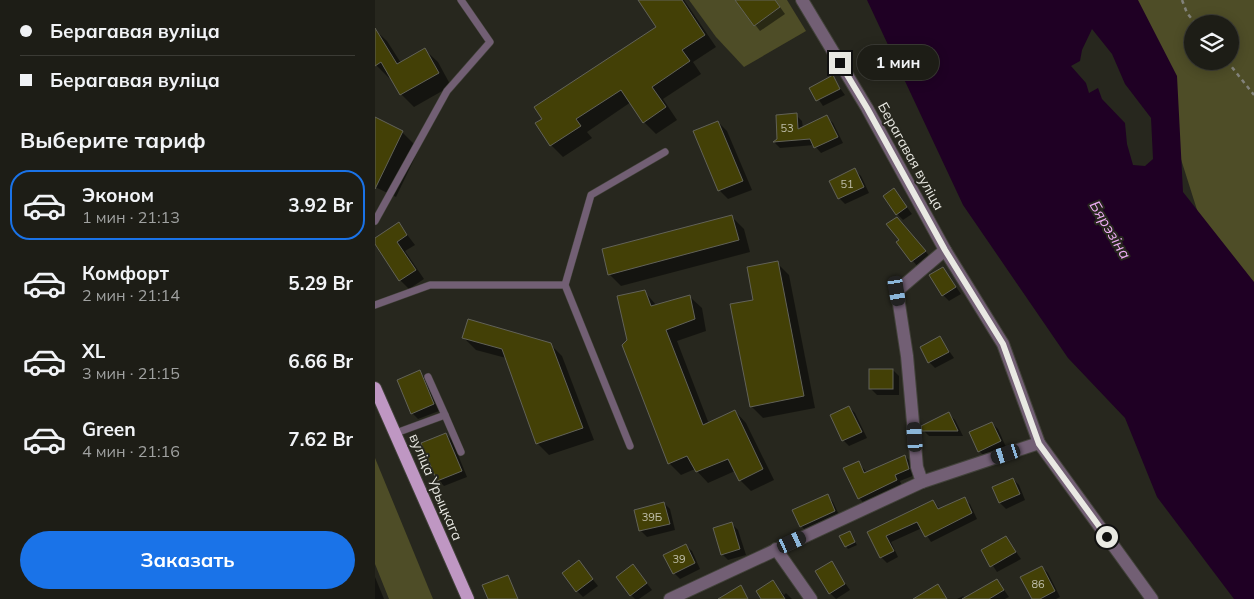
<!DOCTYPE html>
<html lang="ru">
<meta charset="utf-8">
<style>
body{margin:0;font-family:Mulish,sans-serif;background:#25261f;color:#f1f3f6;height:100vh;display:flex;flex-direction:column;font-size:19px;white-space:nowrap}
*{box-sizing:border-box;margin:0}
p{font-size:16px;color:#a0a2a1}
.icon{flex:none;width:28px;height:28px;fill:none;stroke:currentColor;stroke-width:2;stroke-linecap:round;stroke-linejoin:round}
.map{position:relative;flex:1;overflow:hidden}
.drawer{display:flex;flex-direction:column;background:#1d1d16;width:375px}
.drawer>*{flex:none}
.top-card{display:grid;align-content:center;height:110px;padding:0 20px;background:#1d1d16}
.tools{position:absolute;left:809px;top:15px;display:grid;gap:10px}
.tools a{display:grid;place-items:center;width:55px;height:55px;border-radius:50%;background:#1d1d16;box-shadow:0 2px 12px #0003,0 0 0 1px #3b3b35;font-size:25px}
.end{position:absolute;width:22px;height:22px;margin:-11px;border:6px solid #e9e9e3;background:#111;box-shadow:0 0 0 2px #111}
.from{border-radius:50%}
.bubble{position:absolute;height:35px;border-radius:18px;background:#1d1d16;box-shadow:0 2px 12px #0003,0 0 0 1px #3b3b35;font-size:16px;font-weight:700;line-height:35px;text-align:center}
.car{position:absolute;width:15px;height:30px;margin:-15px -8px;border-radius:6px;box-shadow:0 0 4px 1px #0007;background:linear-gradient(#222 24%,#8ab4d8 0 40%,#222 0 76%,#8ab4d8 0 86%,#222 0)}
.top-card b{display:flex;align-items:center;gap:18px;height:48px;font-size:19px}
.top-card b+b{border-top:1px solid #3b3b35}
.top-card i{width:12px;height:12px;background:#f1f3f6}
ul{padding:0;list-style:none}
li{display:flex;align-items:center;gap:15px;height:70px;margin:0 10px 8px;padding:0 10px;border:2px solid transparent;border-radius:20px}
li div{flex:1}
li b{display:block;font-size:19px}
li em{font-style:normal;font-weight:700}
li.selected{border-color:#1a73e8}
li>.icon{width:45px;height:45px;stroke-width:1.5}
h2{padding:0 20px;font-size:22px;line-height:60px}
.action{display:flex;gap:10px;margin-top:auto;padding:10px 20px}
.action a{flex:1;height:58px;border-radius:30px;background:#1a73e8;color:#fff;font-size:20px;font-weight:700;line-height:58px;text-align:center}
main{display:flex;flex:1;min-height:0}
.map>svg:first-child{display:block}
.green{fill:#4e4d27;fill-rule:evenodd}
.water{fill:#1f0024;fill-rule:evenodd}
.shadow{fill:#0007}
.building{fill:#434006;stroke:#626258}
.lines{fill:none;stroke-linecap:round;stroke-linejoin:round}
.lane-casing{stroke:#42423a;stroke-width:8}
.street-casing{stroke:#42423a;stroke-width:14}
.primary-casing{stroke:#42423a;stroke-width:14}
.path{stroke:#82827a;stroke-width:2.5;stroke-dasharray:4 4;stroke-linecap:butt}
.lane{stroke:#725f74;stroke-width:7}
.street{stroke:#725f74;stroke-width:12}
.primary{stroke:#bf97c3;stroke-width:12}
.route{stroke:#e9e9e3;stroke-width:6}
.labels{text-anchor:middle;stroke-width:4;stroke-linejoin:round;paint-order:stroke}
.number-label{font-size:11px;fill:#c0bfac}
.street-label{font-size:14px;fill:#e9e9e3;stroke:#27271e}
.water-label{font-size:15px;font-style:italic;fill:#efadf5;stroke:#27271e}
</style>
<main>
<section class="drawer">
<div class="top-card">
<b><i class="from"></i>Берагавая вуліца</b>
<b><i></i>Берагавая вуліца</b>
</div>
<h2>Выберите тариф</h2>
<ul>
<li class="selected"><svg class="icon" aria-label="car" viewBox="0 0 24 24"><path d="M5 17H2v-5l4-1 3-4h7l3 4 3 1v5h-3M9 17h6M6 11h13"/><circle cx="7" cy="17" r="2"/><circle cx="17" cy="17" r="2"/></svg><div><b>Эконом</b><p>1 мин · 21:13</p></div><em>3.92 Br</em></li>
<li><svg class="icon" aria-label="car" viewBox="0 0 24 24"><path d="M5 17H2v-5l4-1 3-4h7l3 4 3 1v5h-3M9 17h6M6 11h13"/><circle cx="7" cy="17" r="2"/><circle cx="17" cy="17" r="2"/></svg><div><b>Комфорт</b><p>2 мин · 21:14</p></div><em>5.29 Br</em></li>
<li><svg class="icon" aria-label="car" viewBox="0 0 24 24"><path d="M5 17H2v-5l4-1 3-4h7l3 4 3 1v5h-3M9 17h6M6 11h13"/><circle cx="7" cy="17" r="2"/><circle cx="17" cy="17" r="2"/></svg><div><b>XL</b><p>3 мин · 21:15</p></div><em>6.66 Br</em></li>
<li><svg class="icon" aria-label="car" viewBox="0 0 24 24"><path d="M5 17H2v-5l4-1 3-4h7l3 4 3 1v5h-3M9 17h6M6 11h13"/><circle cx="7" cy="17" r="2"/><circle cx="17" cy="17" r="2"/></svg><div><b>Green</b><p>4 мин · 21:16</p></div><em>7.62 Br</em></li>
</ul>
<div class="action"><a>Заказать</a></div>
</section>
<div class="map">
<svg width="879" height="599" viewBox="0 0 879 599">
<rect width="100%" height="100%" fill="#27271e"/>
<g class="green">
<polygon points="314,0 412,0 431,31 369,67 341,37"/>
<path d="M749,0H879V290L823,213L767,36ZM818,24H855V61H818Z"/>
<polygon points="0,458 58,599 14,599 0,564"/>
</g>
<path class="water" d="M492,0H763L802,76L808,192L879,282V599H859L782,497L750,418L693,358L588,205ZM717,29L737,54L750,84L776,118L778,159L770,166L758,165L752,144L750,123L727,99L723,88L714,93L711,83L696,66L705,61L707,50Z"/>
<g class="shadow">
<polygon points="264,0 309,0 341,47 318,62 326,74 288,99 302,120 281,134 269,122 256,102 212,132 217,138 188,157 176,145 162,123 282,27"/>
<polygon points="361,0 400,0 410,14 385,31"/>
<polygon points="0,30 12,41 26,63 50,50 63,62 76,86 39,107 26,94 16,76 14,78 0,64"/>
<polygon points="457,77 470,95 448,106 436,88"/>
<polygon points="421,115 427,121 428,128 452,117 458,123 468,143 446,153 439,145 405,148 400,143"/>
<polygon points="0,119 27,132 44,149 21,197 0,187"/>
<polygon points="343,122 352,131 377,190 353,199 344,190"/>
<polygon points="480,170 486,176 494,193 470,204 464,198 456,181"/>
<polygon points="519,190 537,214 528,220 522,214"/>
<polygon points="357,217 369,229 375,252 246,286 234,274"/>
<polygon points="24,224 40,245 30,251 49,279 34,289 25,280 0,241"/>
<polygon points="528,224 556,258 543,267 523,243 526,241"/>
<polygon points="402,263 414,275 440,408 388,418 376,406 380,300"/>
<polygon points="568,268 586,294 574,301 568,295"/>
<polygon points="269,291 282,306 315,297 327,308 331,331 302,341 334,424 360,411 371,423 399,480 376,491 365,480 360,471 333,483 320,469 306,475 294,463 254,340"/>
<polygon points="89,338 175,344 187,356 219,440 174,455 162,443 131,358 101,350"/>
<polygon points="565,338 579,358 560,368 554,362"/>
<polygon points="518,370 524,376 524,395 502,395 496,389"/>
<polygon points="45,372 50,378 64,411 43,419 37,413"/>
<polygon points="474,407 480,413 492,438 474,446 468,440"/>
<polygon points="574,414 580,420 588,436 554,436 548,430"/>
<polygon points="617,423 623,429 631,447 610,457 604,451"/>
<polygon points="71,434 77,440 92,477 69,486 63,480"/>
<polygon points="530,456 536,462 540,475 525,481 527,486 490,504 484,498 483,462 492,473"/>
<polygon points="638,479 644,485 650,500 631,509 625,503 619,488"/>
<polygon points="453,496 458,502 465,517 432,532 426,526"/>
<polygon points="589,499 595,504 602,519 556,542 547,528 516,542 523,557 512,563 506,557 494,533 558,501 565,509"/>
<polygon points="289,503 295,509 300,530 272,537 266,531 261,511"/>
<polygon points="357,524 363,530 371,555 353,560 347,554"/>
<polygon points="474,533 482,545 473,549 471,546"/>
<polygon points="631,537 646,559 622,572 608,551"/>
<polygon points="311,546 317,551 325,569 305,579 299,573"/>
<polygon points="204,562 223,586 208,597 202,591"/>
<polygon points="456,563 475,590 461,599 455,593"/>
<polygon points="667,567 673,573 685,597 681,599 658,599"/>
<polygon points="263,572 277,590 264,599 260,599 256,595"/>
<polygon points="0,577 9,599 0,599"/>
<polygon points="622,580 634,597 630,599 582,599 588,596 590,598"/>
<polygon points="398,582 409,595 411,593 417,599 388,599"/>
</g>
<g class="building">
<polygon points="263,0 307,0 330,35 307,50 315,61 277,87 291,107 268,123 246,90 201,119 206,126 175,146 160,123 167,119 159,107 281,27"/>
<polygon points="360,0 400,0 405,7 379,26"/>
<polygon points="0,28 22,64 50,48 64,73 25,95 6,62 0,66"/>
<polygon points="458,75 465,89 441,101 434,88"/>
<polygon points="422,113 423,129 452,115 463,137 439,148 435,139 398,142 402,139 401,115"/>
<polygon points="0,117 28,131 0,189"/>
<polygon points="343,121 368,181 343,191 318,131"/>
<polygon points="480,168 489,187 463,199 454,181"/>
<polygon points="519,188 532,207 521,215 508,196"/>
<polygon points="357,215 364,240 233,275 227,249"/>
<polygon points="522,217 551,251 536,262 521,242 524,240 511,224"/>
<polygon points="24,222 32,235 22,242 41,270 24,281 0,244 0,238"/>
<polygon points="403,261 429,396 375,407 355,304 378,300 372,267"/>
<polygon points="568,267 581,287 567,296 554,275"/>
<polygon points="270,290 276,306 315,295 320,319 291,330 328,425 360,410 388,469 364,481 353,459 321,472 312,456 293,464 247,345 252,340 242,296"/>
<polygon points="93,319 176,343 208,428 161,444 127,349 87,338"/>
<polygon points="565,336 574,352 553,363 545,347"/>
<rect x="494" y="369" width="24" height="20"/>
<polygon points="45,370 59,404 36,414 22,380"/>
<polygon points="474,406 487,432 467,441 455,415"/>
<polygon points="574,412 583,431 547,431 546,426"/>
<polygon points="617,422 626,441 603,452 594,432"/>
<polygon points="71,433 87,471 62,481 46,443"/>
<polygon points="530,455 534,469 520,475 522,480 483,499 468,468 484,461 489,473"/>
<polygon points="638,478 645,494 624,503 617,487"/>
<polygon points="453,494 460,511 425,527 417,510"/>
<polygon points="590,497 597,513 550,537 542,522 511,536 519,551 505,558 492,532 558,500 563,509"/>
<polygon points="289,502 295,524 264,531 259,510"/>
<polygon points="357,522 365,549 346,555 338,528"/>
<polygon points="475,531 480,542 470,547 464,536"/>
<polygon points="631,536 641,552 615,567 606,550"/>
<polygon points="311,544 320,563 298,574 288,555"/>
<polygon points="204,560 218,579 201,592 187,573"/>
<polygon points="457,561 470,584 454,594 440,571"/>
<polygon points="258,564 272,583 255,596 241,577"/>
<polygon points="667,566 680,591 665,599 657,599 645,577"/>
<polygon points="133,575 143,599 113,599 107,585"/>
<polygon points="622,579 629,590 614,599 587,599"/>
<polygon points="398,580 410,599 386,599 381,591"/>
<polygon points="563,584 572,599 538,599"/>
<polygon points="366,585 373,599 343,599"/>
</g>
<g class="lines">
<g class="lane-casing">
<g id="lane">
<polyline points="0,221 72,91 115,42 86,0"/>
<polyline points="190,285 216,195 290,152"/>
<polyline points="0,305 55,285 190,285 255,446"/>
<polyline points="53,377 70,415"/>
<polyline points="21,433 70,415 86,452"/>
</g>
</g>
<g class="street-casing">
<g id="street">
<polyline points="427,0 492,108 570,250 628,344 664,443 777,599"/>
<polyline points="547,482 542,467 532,356 522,291 570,250"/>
<polyline points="401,549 436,599"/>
<polyline points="295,599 547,482 664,443"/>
</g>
</g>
<g class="primary-casing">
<polyline id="primary" points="0,388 93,599"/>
</g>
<g class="path">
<polyline points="807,0 812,13 821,24"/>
<polyline points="852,61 879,95"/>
</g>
<use href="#lane" class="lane"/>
<use href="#street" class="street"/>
<use href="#primary" class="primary"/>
</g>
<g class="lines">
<polyline class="route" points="465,63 492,108 570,250 628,344 664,444 732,537"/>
</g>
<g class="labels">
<g class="number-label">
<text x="412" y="132">53</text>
<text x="472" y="188">51</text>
<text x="277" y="521">39Б</text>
<text x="304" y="563">39</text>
<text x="663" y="588">86</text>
</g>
<g class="street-label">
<text transform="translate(536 156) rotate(61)" y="5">Берагавая вуліца</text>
<text transform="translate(61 487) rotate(67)" y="5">вуліца Урыцкага</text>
</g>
<g class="water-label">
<text transform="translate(735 230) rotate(59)" y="5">Бярэзіна</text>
</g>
</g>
</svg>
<div class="tools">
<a><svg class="icon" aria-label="layers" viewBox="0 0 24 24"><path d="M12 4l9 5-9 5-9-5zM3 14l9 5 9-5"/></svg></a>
</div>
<i class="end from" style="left:732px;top:537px"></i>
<i class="end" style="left:465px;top:63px"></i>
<div class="bubble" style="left:482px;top:45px;width:82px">1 мин</div>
<i class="car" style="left:522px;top:291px;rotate:171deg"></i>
<i class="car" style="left:540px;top:437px;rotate:356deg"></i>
<i class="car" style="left:631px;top:454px;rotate:252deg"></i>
<i class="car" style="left:417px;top:542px;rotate:65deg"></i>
</div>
</main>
